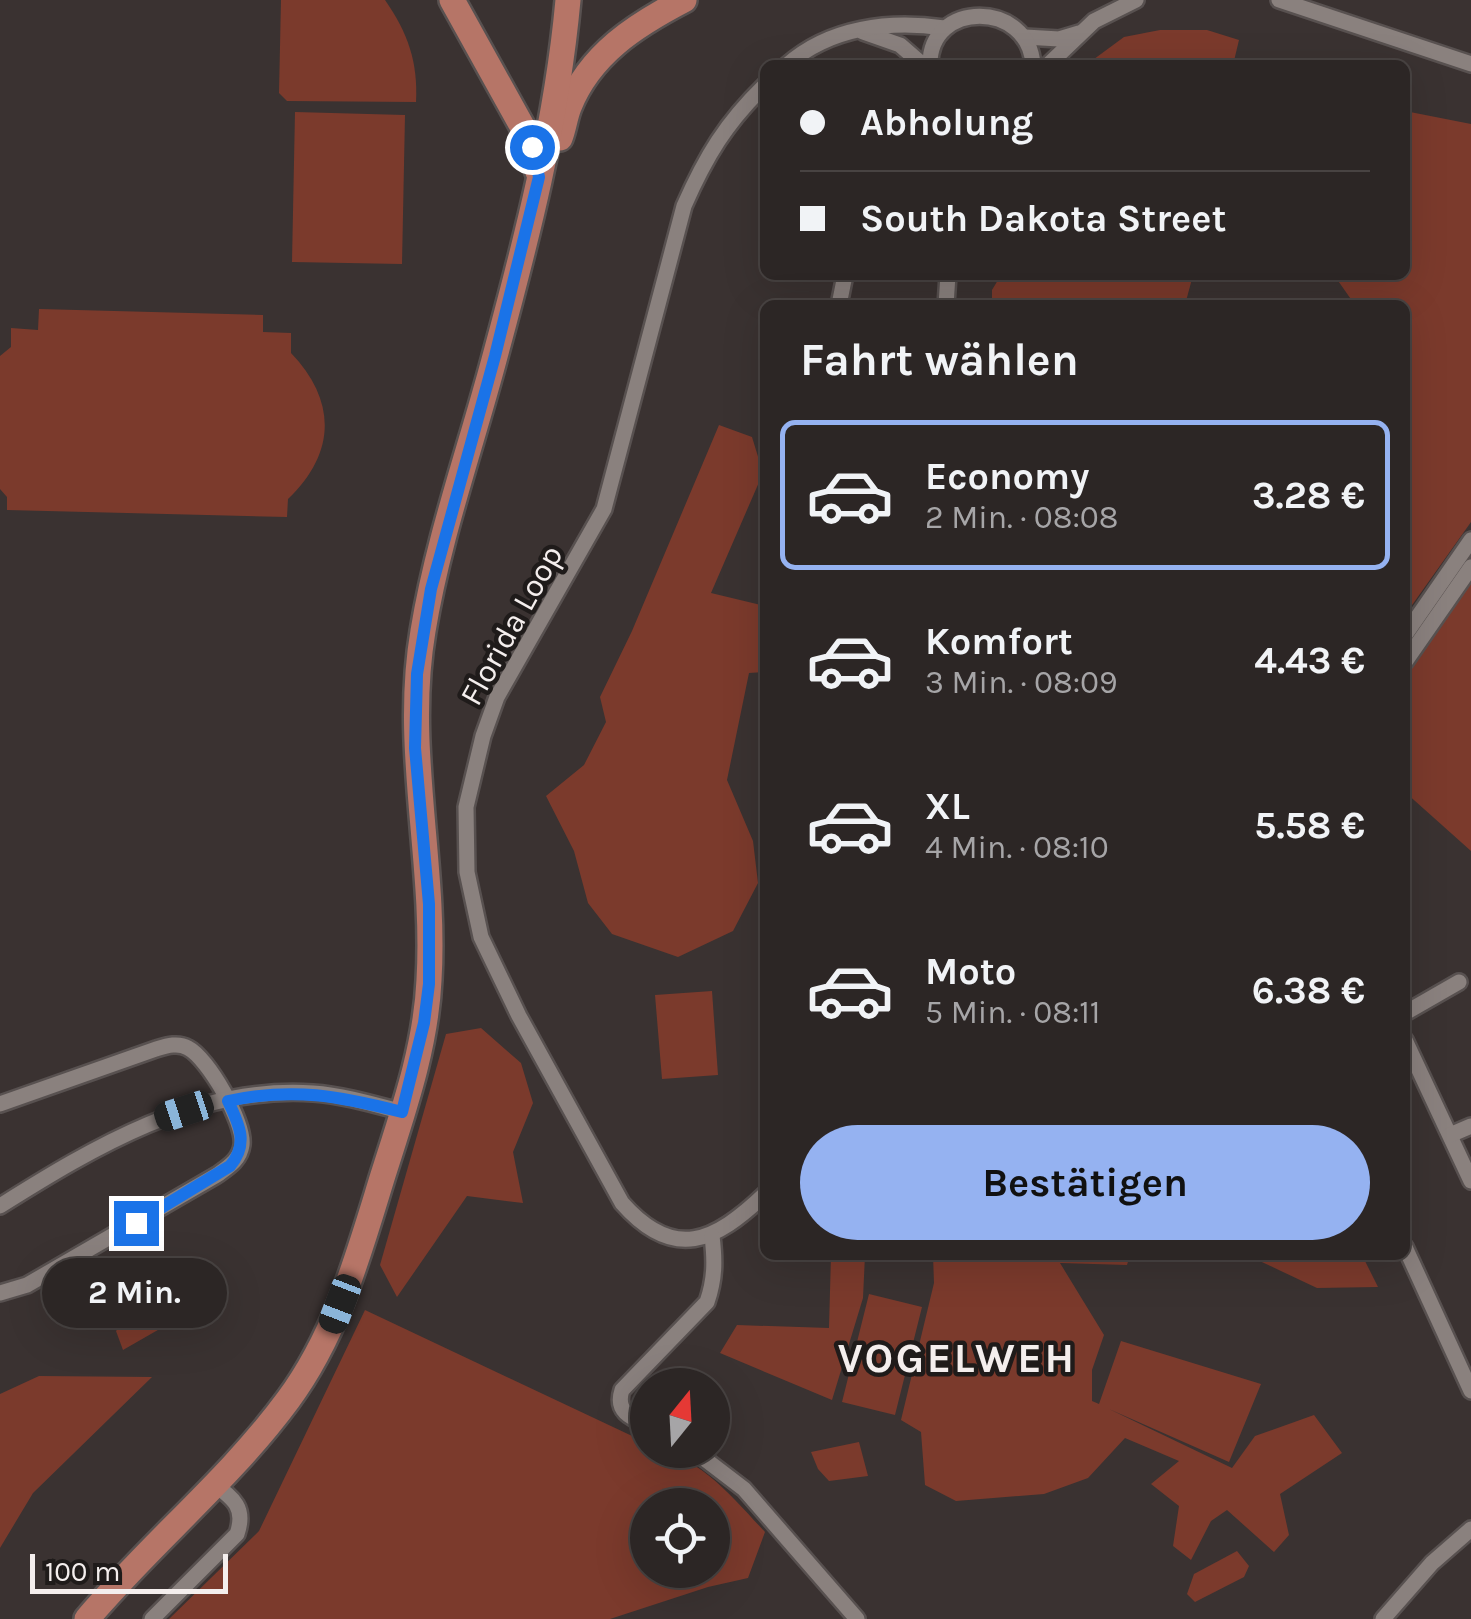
<!DOCTYPE html>
<html lang="de">
<meta charset="utf-8">
<style>
body{margin:0;font-family:Karla,sans-serif;background:#342e2d;color:#f1f3f6;height:100vh;display:flex;flex-direction:column;font-size:38px;white-space:nowrap}
*{box-sizing:border-box;margin:0}
p{font-size:32px;color:#a6a5a7}
.icon{flex:none;width:55px;height:55px;fill:none;stroke:currentColor;stroke-width:2;stroke-linecap:round;stroke-linejoin:round}
.map{position:relative;flex:1;overflow:hidden}
.sheet{position:absolute;left:760px;top:300px;width:650px;height:960px;display:flex;flex-direction:column;background:#2c2625;border-radius:15px;box-shadow:0 10px 40px #0002,0 0 0 2px #484342}
.sheet>*{flex:none}
.banner{position:absolute;left:760px;top:60px;width:650px;height:220px;border-radius:15px;box-shadow:0 10px 40px #0002,0 0 0 2px #484342;display:grid;align-content:center;height:220px;padding:0 40px;background:#2c2625}
.needle{width:65px;rotate:18deg}
.buttons{position:absolute;left:630px;top:1368px;display:grid;gap:20px}
.buttons a{display:grid;place-items:center;width:100px;height:100px;border-radius:50%;background:#2c2625;box-shadow:0 10px 40px #0002,0 0 0 2px #484342;font-size:50px}
.scale{position:absolute;left:30px;bottom:25px;width:198px;box-sizing:border-box;padding-left:10px;border:5px solid #f4eeed;border-top:0;font-size:28px;line-height:35px;white-space:nowrap;color:#f4eeed;-webkit-text-stroke:8px #1f1b1a;paint-order:stroke}
.end{position:absolute;width:45px;height:45px;margin:-22px;border:12px solid #1a73e8;background:#fff;box-shadow:0 0 0 5px #fff}
.from{border-radius:50%}
.bubble{position:absolute;height:70px;border-radius:35px;background:#2c2625;box-shadow:0 10px 40px #0002,0 0 0 2px #484342;font-size:32px;font-weight:700;line-height:70px;text-align:center}
.car{position:absolute;width:30px;height:60px;margin:-30px -15px;border-radius:12px;box-shadow:0 0 8px 2px #0007;background:linear-gradient(#222 24%,#8ab4d8 0 40%,#222 0 76%,#8ab4d8 0 86%,#222 0)}
.banner b{display:flex;align-items:center;gap:35px;height:95px;font-size:38px}
.banner b+b{border-top:2px solid #484342}
.banner i{width:25px;height:25px;background:#f1f3f6}
ul{padding:0;list-style:none}
li{display:flex;align-items:center;gap:30px;height:150px;margin:0 20px 15px;padding:0 20px;border:5px solid transparent;border-radius:15px}
li div{flex:1}
li b{display:block;font-size:38px}
li em{font-style:normal;font-weight:700}
li.active{border-color:#95b2f1}
li>.icon{width:90px;height:90px;stroke-width:1.5}
h2{padding:0 40px;font-size:45px;line-height:120px}
.button{display:flex;gap:20px;margin-top:auto;padding:20px 40px}
.button a{flex:1;height:115px;border-radius:60px;background:#95b2f1;color:#111;font-size:40px;font-weight:700;line-height:115px;text-align:center}
.map>svg:first-child{display:block}
.green{fill:#7b3a2c;fill-rule:evenodd}
.lines{fill:none;stroke-linecap:round;stroke-linejoin:round}
.minor-casing{stroke:#585150;stroke-width:20}
.primary-casing{stroke:#585150;stroke-width:30}
.minor{stroke:#8a817e;stroke-width:15}
.primary{stroke:#b67567;stroke-width:25}
.route{stroke:#1a73e8;stroke-width:12}
.labels{text-anchor:middle;stroke-width:9;stroke-linejoin:round;paint-order:stroke}
.street-label{font-size:32px;fill:#f4eeed;stroke:#1f1b1a}
.district-label{font-size:42px;font-weight:bold;letter-spacing:2.5px;fill:#f4eeed;stroke:#1f1b1a}
</style>
<div class="map">
<svg width="1471" height="1619" viewBox="0 0 1471 1619">
<rect width="100%" height="100%" fill="#3a3231"/>
<g class="green">
<path d="M281,0H385C408,33 418,62 416,102L287,101L279,93Z"/>
<polygon points="1160,30 1207,30 1239,40 1233,65 1086,65 1124,37"/>
<polygon points="1405,111 1471,124 1471,522 1405,615 1405,305 1355,305 1334,275 1405,275"/>
<polygon points="295,112 405,115 402,264 292,262"/>
<polygon points="1001,275 1193,275 1185,305 992,305 992,290"/>
<path d="M39,309L263,315V332L291,333V353C337,401 336,453 288,499L287,517L7,510V497L0,489V356L11,347V328L38,330Z"/>
<polygon points="719,425 752,437 763,473 711,593 765,606 765,672 749,673 727,780 753,841 758,883 733,931 678,957 612,934 588,903 574,851 546,796 584,765 606,722 600,697 632,631"/>
<polygon points="1471,579 1471,851 1405,792 1405,675"/>
<polygon points="712,991 718,1075 662,1079 655,995"/>
<polygon points="481,1028 521,1063 533,1103 513,1152 523,1203 467,1196 397,1297 380,1265 446,1034"/>
<polygon points="831,1255 865,1255 863,1298 832,1400 720,1353 737,1325 829,1328"/>
<polygon points="933,1255 1130,1255 1127,1265 1060,1263 1104,1335 1092,1370 1092,1401 1099,1404 1121,1341 1261,1384 1229,1462 1109,1409 1232,1468 1255,1436 1314,1415 1342,1453 1280,1494 1289,1535 1274,1552 1227,1510 1211,1521 1191,1560 1173,1546 1179,1506 1151,1484 1179,1461 1125,1438 1088,1478 1044,1494 956,1501 925,1485 921,1432 901,1420 934,1283"/>
<polygon points="1247,1255 1333,1255 1365,1261 1378,1287 1317,1288"/>
<path d="M206,1275L215,1291L191,1316L177,1319L123,1350L116,1331C123,1324 126,1318 131,1311C148,1291 183,1286 206,1275Z"/>
<polygon points="869,1294 922,1307 895,1415 842,1402"/>
<path d="M365,1310L647,1443L648,1450C695,1450 735,1500 765,1532L748,1578L708,1587L610,1619H169L259,1531ZM648,1505H712V1570H648Z"/>
<polygon points="39,1376 152,1377 33,1493 0,1548 0,1394"/>
<polygon points="859,1442 868,1476 829,1481 818,1469 811,1452"/>
<polygon points="1237,1551 1249,1566 1244,1577 1195,1602 1187,1594 1194,1574"/>
</g>
<g class="lines">
<g class="minor-casing">
<g id="minor">
<polyline points="1279,0 1471,64"/>
<polyline points="863,32 900,45 923,65"/>
<polyline points="1025,37 1059,39 1079,33"/>
<path d="M787,65C830,27 890,20 944,28"/>
<path d="M930,65C929,0 1029,0 1033,65"/>
<polyline points="1048,65 1094,21 1136,0"/>
<path d="M765,85C726,123 706,156 684,206L604,509L497,697L483,736L466,807L467,872L481,937L519,1016L622,1203C674,1262 715,1242 765,1194"/>
<polyline points="839,305 845,275"/>
<polyline points="946,305 948,275"/>
<polyline points="1405,635 1471,540"/>
<polyline points="1405,662 1471,567"/>
<polyline points="1405,1013 1459,982"/>
<polyline points="1405,1040 1471,1181"/>
<path d="M0,1104L156,1049C166,1046 178,1042 188,1048C208,1058 245,1123 242,1145C240,1160 228,1167 217,1175L27,1285L0,1293"/>
<polyline points="1450,1135 1471,1126"/>
<path d="M0,1206C94,1147 197,1085 313,1093C343,1095 373,1104 403,1112"/>
<polyline points="1405,1247 1471,1391"/>
<path d="M648,1425C630,1418 615,1411 622,1390L707,1302C715,1279 715,1261 712,1236"/>
<polyline points="693,1450 744,1489 857,1619"/>
<path d="M152,1619L237,1534C246,1508 234,1499 214,1484"/>
<polyline points="1383,1619 1432,1563 1471,1529"/>
</g>
</g>
<g class="primary-casing">
<g id="primary">
<polyline points="452,0 522,126 538,172"/>
<path d="M560,138C564,128 565,117 569,107C590,54 636,25 684,0"/>
<path d="M87,1619C151,1543 229,1480 288,1400C337,1334 359,1253 383,1175C403,1112 426,1047 429,980C436,863 403,748 423,631C438,539 470,450 494,360C526,242 557,122 568,0"/>
</g>
</g>
<use href="#minor" class="minor"/>
<use href="#primary" class="primary"/>
</g>
<g class="lines">
<path class="route" d="M136,1223L230,1166C249,1144 239,1124 228,1101C294,1087 339,1096 402,1112L424,1023L429,984V904L415,748L417,674L431,589L495,356L539,177L532,147"/>
</g>
<g class="labels">
<g class="street-label">
<text transform="translate(511 625) rotate(-61)" y="11">Florida Loop</text>
</g>
<g class="district-label">
<text x="957" y="1372">VOGELWEH</text>
</g>
</g>
</svg>
<div class="buttons">
<a><svg class="needle" viewBox="-14 -14 28 28"><path d="M0-13l5 13h-10z" fill="#e53935"/><path d="M0 13l5-13h-10z" fill="#a6a5a7"/></svg></a>
<a><svg class="icon" aria-label="locate" viewBox="0 0 24 24"><circle cx="12" cy="12" r="6"/><path d="M12 2v4M12 18v4M2 12h4M18 12h4"/></svg></a>
</div>
<div class="scale">100 m</div>
<i class="end from" style="left:532px;top:147px"></i>
<i class="end" style="left:136px;top:1223px"></i>
<div class="bubble" style="left:42px;top:1258px;width:185px">2 Min.</div>
<i class="car" style="left:184px;top:1111px;rotate:252deg"></i>
<i class="car" style="left:340px;top:1304px;rotate:201deg"></i>
<div class="banner">
<b><i class="from"></i>Abholung</b>
<b><i></i>South Dakota Street</b>
</div>
<section class="sheet">
<h2>Fahrt wählen</h2>
<ul>
<li class="active"><svg class="icon" aria-label="car" viewBox="0 0 24 24"><path d="M5 17H2v-5l4-1 3-4h7l3 4 3 1v5h-3M9 17h6M6 11h13"/><circle cx="7" cy="17" r="2"/><circle cx="17" cy="17" r="2"/></svg><div><b>Economy</b><p>2 Min. · 08:08</p></div><em>3.28 €</em></li>
<li><svg class="icon" aria-label="car" viewBox="0 0 24 24"><path d="M5 17H2v-5l4-1 3-4h7l3 4 3 1v5h-3M9 17h6M6 11h13"/><circle cx="7" cy="17" r="2"/><circle cx="17" cy="17" r="2"/></svg><div><b>Komfort</b><p>3 Min. · 08:09</p></div><em>4.43 €</em></li>
<li><svg class="icon" aria-label="car" viewBox="0 0 24 24"><path d="M5 17H2v-5l4-1 3-4h7l3 4 3 1v5h-3M9 17h6M6 11h13"/><circle cx="7" cy="17" r="2"/><circle cx="17" cy="17" r="2"/></svg><div><b>XL</b><p>4 Min. · 08:10</p></div><em>5.58 €</em></li>
<li><svg class="icon" aria-label="car" viewBox="0 0 24 24"><path d="M5 17H2v-5l4-1 3-4h7l3 4 3 1v5h-3M9 17h6M6 11h13"/><circle cx="7" cy="17" r="2"/><circle cx="17" cy="17" r="2"/></svg><div><b>Moto</b><p>5 Min. · 08:11</p></div><em>6.38 €</em></li>
</ul>
<div class="button"><a>Bestätigen</a></div>
</section>
</div>
